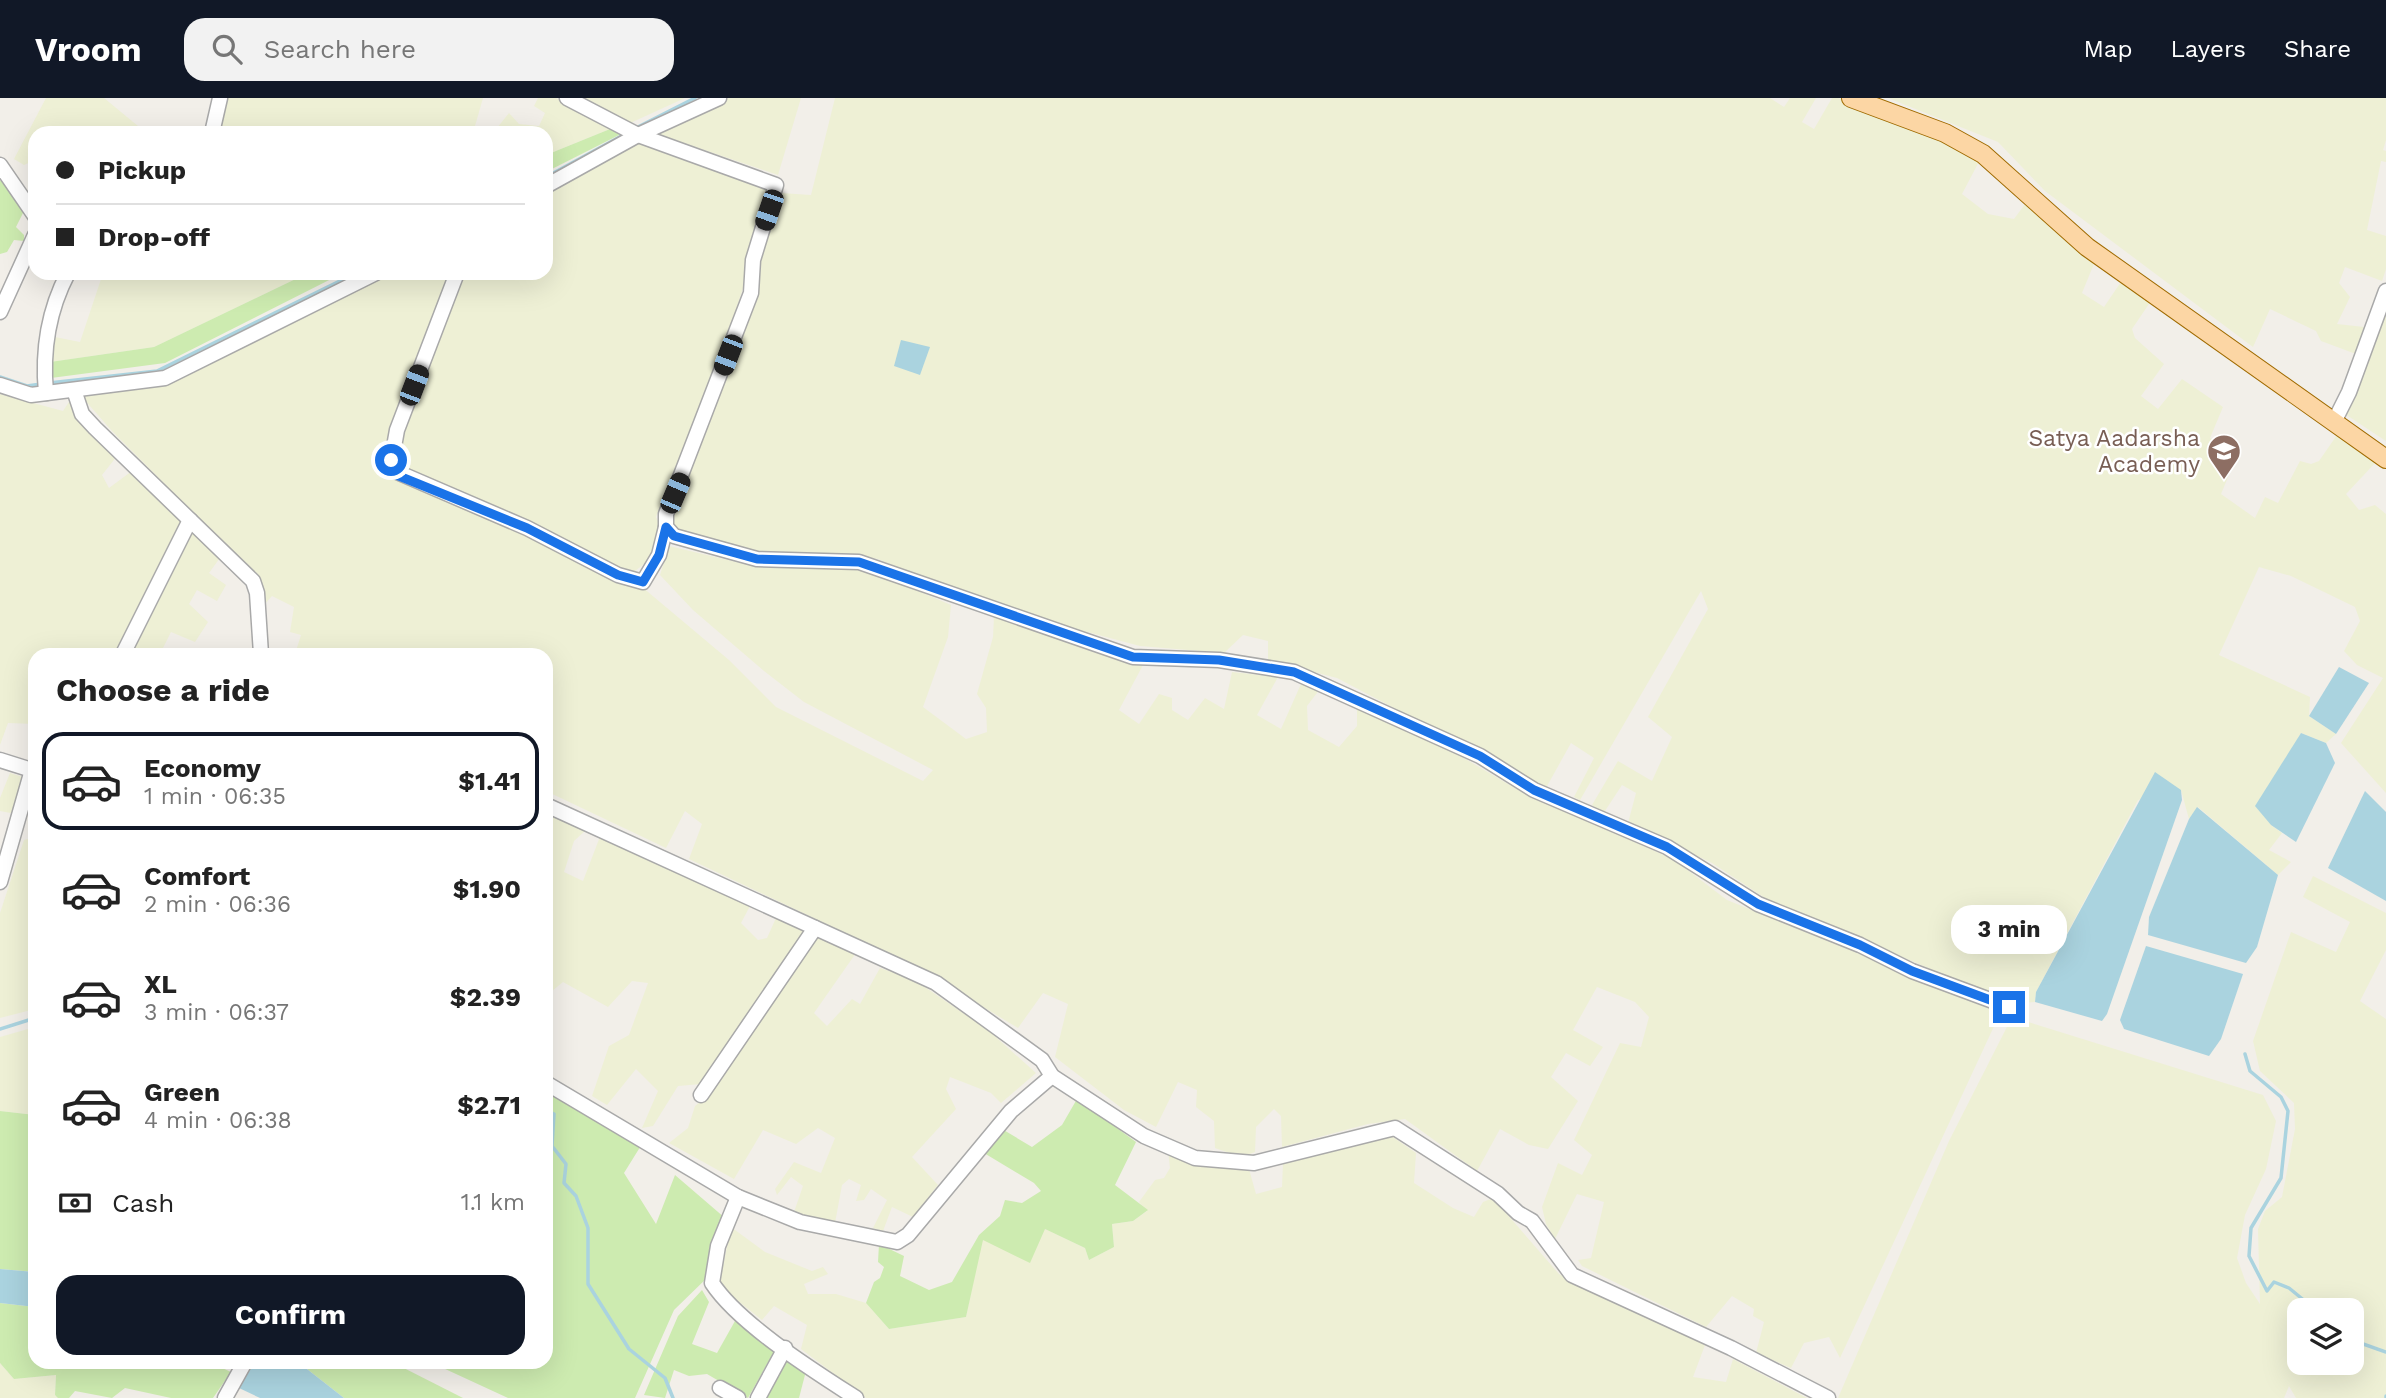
<!DOCTYPE html>
<meta charset="utf-8">
<style>
body{margin:0;font-family:"Work Sans",sans-serif;background:#f2f2f2;color:#222;height:100vh;display:flex;flex-direction:column;font-size:26px;white-space:nowrap}
*{box-sizing:border-box;margin:0}
p{font-size:23px;color:#767676}
.icon{flex:none;width:38px;height:38px;fill:none;stroke:currentColor;stroke-width:2;stroke-linecap:round;stroke-linejoin:round}
.map{position:relative;flex:1;overflow:hidden}
.panel{position:absolute;left:28px;top:550px;width:525px;height:721px;display:flex;flex-direction:column;background:#fff;border-radius:21px;box-shadow:0 7px 28px #0002}
.panel>*{flex:none}
.top-card{position:absolute;left:28px;top:28px;width:525px;height:154px;border-radius:21px;box-shadow:0 7px 28px #0002;display:grid;align-content:center;height:154px;padding:0 28px;background:#fff}
.controls{position:absolute;left:2287px;top:1200px;display:grid;gap:14px}
.controls a{display:grid;place-items:center;width:77px;height:77px;border-radius:14px;background:#fff;box-shadow:0 7px 28px #0002;font-size:35px}
.end{position:absolute;width:32px;height:32px;margin:-16px;border:9px solid #1a73e8;background:#fff;box-shadow:0 0 0 4px #fff}
.from{border-radius:50%}
.bubble{position:absolute;height:49px;border-radius:21px;background:#fff;box-shadow:0 7px 28px #0002;font-size:23px;font-weight:700;line-height:49px;text-align:center}
.car{position:absolute;width:21px;height:42px;margin:-21px -10px;border-radius:9px;box-shadow:0 0 5px 2px #0007;background:linear-gradient(#222 24%,#8ab4d8 0 40%,#222 0 76%,#8ab4d8 0 86%,#222 0)}
.top-card b{display:flex;align-items:center;gap:24px;height:66px;font-size:26px}
.top-card b+b{border-top:2px solid #e0e0e0}
.top-card i{width:18px;height:18px;background:#222}
ul{padding:0;list-style:none}
li{display:flex;align-items:center;gap:21px;height:98px;margin:0 14px 10px;padding:0 14px;border:4px solid transparent;border-radius:21px}
li div{flex:1}
li b{display:block;font-size:26px}
li em{font-style:normal;font-weight:700}
li.on{border-color:#111827}
li>.icon{width:63px;height:63px;stroke-width:1.5}
h2{padding:0 28px;font-size:32px;line-height:84px}
.pay{display:flex;align-items:center;gap:18px;height:77px;padding:0 28px;font-size:26px}
.pay p{margin-inline-start:auto}
.button{display:flex;gap:14px;margin-top:auto;padding:14px 28px}
.button a{flex:1;height:80px;border-radius:21px;background:#111827;color:#fff;font-size:28px;font-weight:700;line-height:80px;text-align:center}
header{display:flex;align-items:center;gap:42px;box-sizing:border-box;height:98px;padding:0 35px;background:#111827;color:#fff}
header strong{font-size:33px}
nav{display:flex;gap:38px;margin-inline-start:auto;font-size:24px}
.search{width:490px;height:63px;background:#f2f2f2;display:flex;align-items:center;gap:18px;box-sizing:border-box;padding:0 24px;border-radius:21px;color:#767676;font-size:26px}
.map>svg:first-child{display:block}
.farmland{fill:#eef0d5;fill-rule:evenodd}
.grass{fill:#cdebb0}
.water{fill:#aad3df}
.lines{fill:none;stroke-linecap:round;stroke-linejoin:round}
.stream{stroke:#aad3df;stroke-width:3.5}
.minor-casing{stroke:#a9a9a9;stroke-width:17}
.major-casing{stroke:#a06b00;stroke-width:20}
.minor{stroke:#fff;stroke-width:14}
.major{stroke:#fcd6a4;stroke-width:18}
.route{stroke:#1a73e8;stroke-width:9}
.labels{text-anchor:middle;stroke-width:5;stroke-linejoin:round;paint-order:stroke}
.education-label{font-size:23px;fill:#785e54;stroke:#fff;text-anchor:end}
</style>
<header>
<strong>Vroom</strong>
<div class="search"><svg class="icon" aria-label="search" viewBox="0 0 24 24"><circle cx="10" cy="10" r="6"/><path d="M15 15l6 6"/></svg>Search here</div>
<nav><a>Map</a><a>Layers</a><a>Share</a></nav>
</header>
<div class="map">
<svg width="2386" height="1300" viewBox="0 0 2386 1300">
<rect width="100%" height="100%" fill="#f2efe9"/>
<g class="farmland">
<polygon points="46,0 104,0 144,33 155,35 35,35 35,62 24,67 14,61"/>
<polygon points="226,0 483,0 473,35 218,35"/>
<polygon points="538,0 556,0 615,29 546,57 546,35 493,35 509,15 519,26 539,28 545,15 534,8"/>
<polygon points="578,0 685,0 626,27"/>
<polygon points="729,0 801,0 778,77 654,35"/>
<polygon points="835,0 1770,0 1784,9 1790,0 1816,0 1802,24 1814,31 1832,0 1838,0 1901,22 1982,58 1962,96 1988,116 2014,121 2028,102 2096,161 2082,195 2104,209 2125,178 2155,197 2132,231 2135,240 2164,266 2141,298 2158,311 2182,281 2223,309 2210,340 2238,355 2221,396 2255,420 2265,399 2278,405 2300,363 2311,366 2319,363 2337,337 2376,364 2346,396 2359,412 2375,407 2386,416 2386,695 2341,645 2383,580 2357,567 2344,553 2360,523 2355,509 2291,478 2259,469 2219,557 2310,599 2309,618 2336,636 2326,645 2301,635 2271,727 2282,735 2269,752 2291,764 2278,777 2198,709 2189,721 2181,692 2138,702 2036,894 2035,904 2013,906 1768,802 1712,765 1628,725 1636,695 1622,687 1603,716 1592,707 1618,663 1652,683 1672,639 1648,619 1708,511 1701,493 1580,702 1574,699 1594,660 1571,645 1546,690 1337,580 1268,562 1268,543 1243,537 1224,555 1140,548 1061,527 944,489 878,461 836,455 756,456 688,437 674,428 673,418 781,95 811,97"/>
<polygon points="1888,0 2386,0 2386,42 2383,52 2386,53 2386,64 2381,63 2367,132 2386,138 2386,171 2382,183 2345,169 2339,185 2350,199 2337,226 2364,229 2356,256 2321,243 2316,233 2270,211 2253,249 2045,93 1998,44"/>
<polygon points="643,43 771,90 748,175 718,266 656,419 664,435 655,457 629,478 729,562 776,609 923,683 933,672 804,604 764,573 693,512 660,477 669,448 749,467 846,469 888,480 951,507 948,539 923,609 966,641 987,634 986,610 977,596 993,539 994,518 1093,554 1143,567 1119,612 1139,626 1159,596 1172,600 1172,612 1188,622 1205,600 1224,611 1232,574 1278,579 1257,617 1281,631 1301,586 1320,591 1307,608 1308,632 1339,649 1357,628 1357,607 1440,646 1525,696 1673,761 1727,802 1992,910 1996,924 1840,1260 1829,1239 1804,1245 1791,1270 1756,1255 1764,1224 1753,1218 1754,1211 1732,1198 1706,1229 1582,1168 1578,1162 1591,1160 1604,1104 1577,1096 1555,1141 1546,1126 1542,1109 1558,1065 1582,1077 1592,1057 1574,1042 1620,945 1641,949 1649,919 1635,904 1597,889 1573,932 1603,949 1590,968 1566,955 1551,979 1578,1003 1548,1051 1529,1047 1500,1031 1477,1073 1405,1021 1368,1026 1282,1049 1281,1018 1274,1011 1256,1029 1255,1054 1241,1059 1215,1050 1214,1023 1196,1009 1197,992 1178,984 1156,1029 1124,1012 1055,959 1068,906 1043,895 1018,930 917,869 689,761 702,726 685,713 666,750 546,693 546,556 295,556 301,537 290,534 294,509 272,498 263,508 262,484 112,333 82,299 83,294 165,286 387,175 546,175 546,93"/>
<polygon points="103,175 144,175 174,180 176,175 308,175 154,249 50,264 55,239 80,244"/>
<polygon points="2386,211 2386,343 2345,316 2364,274"/>
<polygon points="0,296 63,313 71,301 73,314 117,358 102,377 109,390 132,373 222,457 209,475 226,487 217,503 197,492 189,506 208,524 195,544 171,534 161,554 165,556 35,556 35,626 8,625 0,647"/>
<polygon points="10,675 26,680 16,716 0,713 0,700"/>
<polygon points="546,711 586,732 574,743 564,774 583,783 601,736 750,808 741,825 758,842 767,840 776,820 805,833 701,986 678,988 653,1028 642,1030 658,993 636,971 607,1007 592,998 609,948 629,937 648,885 632,883 608,909 563,884 546,898"/>
<polygon points="35,739 35,911 0,920 0,815 24,742"/>
<path d="M2313,778L2386,815V852L2360,903L2386,921V1300H2296L2289,1288L2284,1300H1838L1949,1043L2012,919L2263,997L2276,1023L2266,1071L2245,1117L2237,1160L2246,1185L2260,1206L2258,1131L2265,1113L2282,1099L2295,1031L2294,1005L2260,973L2253,943L2291,834L2336,854L2350,824L2303,799ZM2300,1213H2352V1265H2300Z"/>
<polygon points="818,836 856,855 814,915 827,928 852,901 860,906 880,870 913,881 988,932 1036,975 1001,1005 991,995 950,979 946,991 956,1011 912,1059 938,1087 913,1119 892,1109 883,1133 873,1130 887,1102 871,1091 864,1102 856,1103 861,1087 849,1081 842,1087 835,1125 793,1117 803,1088 791,1079 777,1097 775,1091 794,1064 821,1075 835,1040 818,1030 796,1046 763,1032 734,1081 669,1045 688,1030 695,1008 707,998"/>
<polygon points="35,929 35,1017 0,1013 0,939"/>
<polygon points="1390,1037 1416,1055 1414,1085 1453,1110 1474,1119 1483,1104 1493,1100 1559,1176 1705,1247 1693,1279 1726,1284 1733,1261 1807,1300 866,1300 801,1251 807,1227 774,1208 762,1222 719,1188 731,1129 765,1154 812,1173 823,1169 828,1176 804,1186 808,1196 836,1196 866,1205 889,1231 966,1219 982,1141 1045,1131 1085,1150 1089,1162 1114,1149 1112,1126 1133,1123 1147,1113 1139,1104 1155,1082 1164,1080 1170,1070 1168,1052 1249,1071 1256,1096 1282,1089 1283,1065"/>
<polygon points="0,1265 14,1281 56,1277 55,1297 58,1300 0,1300"/>
</g>
<g class="grass">
<polygon points="615,29 625,34 546,74 546,57"/>
<polygon points="5,80 24,113 16,129 24,137 24,143 14,142 7,154 0,156 0,83"/>
<polygon points="308,175 343,175 165,265 51,280 50,264 154,249"/>
<polygon points="546,994 642,1046 624,1075 656,1126 675,1077 725,1120 710,1177 674,1212 635,1300 508,1300 430,1264 546,1264"/>
<polygon points="1077,1001 1136,1044 1115,1087 1148,1112 1133,1123 1112,1126 1114,1149 1089,1162 1085,1150 1045,1131 1030,1165 983,1142 966,1219 889,1231 866,1205 874,1184 880,1180 884,1169 878,1164 879,1146 904,1158 900,1178 929,1192 952,1184 979,1137 1000,1118 1005,1102 1022,1105 1041,1093 1034,1085 984,1055 1002,1031 1032,1049 1062,1027"/>
<polygon points="0,1013 35,1017 35,1174 0,1171"/>
<polygon points="702,1192 709,1204 692,1246 717,1255 735,1223 775,1252 748,1300 707,1276 689,1278 674,1272 665,1300 644,1297 678,1218"/>
<polygon points="0,1205 35,1209 35,1264 209,1264 231,1274 213,1300 171,1300 125,1290 112,1300 75,1293 69,1300 58,1300 55,1297 56,1277 14,1281 0,1265"/>
<polygon points="789,1258 806,1273 799,1300 767,1300"/>
<polygon points="298,1264 392,1264 463,1300 344,1300"/>
</g>
<g class="water">
<polygon points="901,242 930,249 920,277 894,268"/>
<polygon points="2339,569 2369,585 2336,636 2309,618"/>
<polygon points="2301,635 2326,645 2335,665 2296,744 2271,727 2255,708"/>
<polygon points="2155,674 2181,692 2182,702 2107,916 2102,923 2035,904 2036,894"/>
<polygon points="2365,693 2386,714 2386,803 2328,770"/>
<polygon points="2197,709 2278,777 2257,849 2246,865 2148,837 2149,819 2189,721"/>
<polygon points="2146,848 2243,876 2221,941 2209,958 2124,931 2120,922"/>
<polygon points="0,1171 35,1174 35,1209 0,1205"/>
<polygon points="255,1264 298,1264 344,1300 260,1300 239,1290"/>
</g>
<g class="lines">
<g class="stream">
<polyline points="634,31 695,0"/>
<polyline points="546,79 627,35"/>
<polyline points="0,279 27,288 41,286"/>
<polyline points="49,285 157,273 356,175"/>
<polyline points="0,931 35,920"/>
<polyline points="2245,956 2250,973 2281,999 2288,1013 2281,1080 2251,1130 2249,1158 2267,1193 2274,1184 2289,1190 2317,1213"/>
<polyline points="546,1012 554,1016 552,1048 566,1066 564,1085 576,1098 588,1130 588,1186 629,1251 665,1280 673,1300"/>
<polyline points="2352,1242 2386,1254"/>
<polyline points="2386,1298 2386,1299"/>
</g>
<g class="minor-casing">
<g id="minor">
<polyline points="567,0 638,37 776,87 753,162 751,195 666,416 666,429 674,438 757,461 859,464 1133,559 1219,562 1294,574 1480,658 1534,692 1667,749 1758,806 1860,847 1912,873 2009,909"/>
<polyline points="212,35 220,0"/>
<polyline points="0,67 35,118"/>
<polyline points="546,88 638,37 719,0"/>
<polyline points="457,175 397,332 390,371 527,430 618,477 643,484 659,457 666,429"/>
<polyline points="0,214 35,137"/>
<polyline points="0,287 31,297 165,280 376,175"/>
<polyline points="74,292 82,316 95,330 253,483 257,495 261,556"/>
<path d="M46,295C42,253 48,213 68,175"/>
<polyline points="2334,324 2349,294 2386,193"/>
<polyline points="123,556 190,422"/>
<polyline points="0,662 35,673"/>
<polyline points="546,707 936,885 1042,962 1052,978 1144,1038 1195,1060 1254,1065 1395,1030 1498,1096 1518,1115 1532,1123 1572,1177 1731,1250 1828,1300"/>
<polyline points="0,784 32,672"/>
<polyline points="546,985 738,1099 800,1124 897,1144 908,1137 1011,1013 1052,978"/>
<polyline points="701,997 815,830"/>
<path d="M738,1099L718,1148L712,1185C739,1226 814,1273 856,1300"/>
<polyline points="720,1290 738,1300"/>
<polyline points="225,1300 245,1264"/>
<polyline points="758,1300 785,1250"/>
</g>
</g>
<g class="major-casing">
<polyline id="major" points="1851,0 1945,35 1983,56 2087,149 2386,361"/>
</g>
<use href="#minor" class="minor"/>
<use href="#major" class="major"/>
</g>
<g class="lines">
<polyline class="route" points="391,362 390,371 394,376 527,430 618,477 643,484 659,457 666,429 674,438 757,461 859,464 1133,559 1219,562 1294,574 1480,658 1534,692 1667,749 1758,806 1860,847 1912,873 2009,909"/>
</g>
<defs>
<g id="school-pin" transform="scale(1.75)"><path d="M0 17L-7.5 6A9.5 9.5 0 1 1 7.5 6Z" fill="#8d6e63" stroke="#fff"/><path d="M0-5L7-2L0 1L-7-2ZM-4 1L0 2.5L4 1V4Q0 6-4 4Z" fill="#fff"/></g>
</defs>
<g fill-rule="evenodd">
<use href="#school-pin" x="2224" y="353"/>
</g>
<g class="labels">
<g class="education-label">
<text x="2200" y="348">Satya Aadarsha<tspan x="2200" dy="26">Academy</tspan></text>
</g>
</g>
</svg>
<div class="controls">
<a><svg class="icon" aria-label="layers" viewBox="0 0 24 24"><path d="M12 4l9 5-9 5-9-5zM3 14l9 5 9-5"/></svg></a>
</div>
<i class="end from" style="left:391px;top:362px"></i>
<i class="end" style="left:2009px;top:909px"></i>
<div class="bubble" style="left:1951px;top:807px;width:116px">3 min</div>
<i class="car" style="left:769px;top:112px;rotate:199deg"></i>
<i class="car" style="left:728px;top:257px;rotate:201deg"></i>
<i class="car" style="left:414px;top:287px;rotate:21deg"></i>
<i class="car" style="left:675px;top:395px;rotate:23deg"></i>
<div class="top-card">
<b><i class="from"></i>Pickup</b>
<b><i></i>Drop-off</b>
</div>
<section class="panel">
<h2>Choose a ride</h2>
<ul>
<li class="on"><svg class="icon" aria-label="car" viewBox="0 0 24 24"><path d="M5 17H2v-5l4-1 3-4h7l3 4 3 1v5h-3M9 17h6M6 11h13"/><circle cx="7" cy="17" r="2"/><circle cx="17" cy="17" r="2"/></svg><div><b>Economy</b><p>1 min · 06:35</p></div><em>$1.41</em></li>
<li><svg class="icon" aria-label="car" viewBox="0 0 24 24"><path d="M5 17H2v-5l4-1 3-4h7l3 4 3 1v5h-3M9 17h6M6 11h13"/><circle cx="7" cy="17" r="2"/><circle cx="17" cy="17" r="2"/></svg><div><b>Comfort</b><p>2 min · 06:36</p></div><em>$1.90</em></li>
<li><svg class="icon" aria-label="car" viewBox="0 0 24 24"><path d="M5 17H2v-5l4-1 3-4h7l3 4 3 1v5h-3M9 17h6M6 11h13"/><circle cx="7" cy="17" r="2"/><circle cx="17" cy="17" r="2"/></svg><div><b>XL</b><p>3 min · 06:37</p></div><em>$2.39</em></li>
<li><svg class="icon" aria-label="car" viewBox="0 0 24 24"><path d="M5 17H2v-5l4-1 3-4h7l3 4 3 1v5h-3M9 17h6M6 11h13"/><circle cx="7" cy="17" r="2"/><circle cx="17" cy="17" r="2"/></svg><div><b>Green</b><p>4 min · 06:38</p></div><em>$2.71</em></li>
</ul>
<div class="pay"><svg class="icon" aria-label="cash" viewBox="0 0 24 24"><path d="M3 7h18v10H3z"/><circle cx="12" cy="12" r="2"/></svg>Cash<p>1.1 km</p></div>
<div class="button"><a>Confirm</a></div>
</section>
</div>
